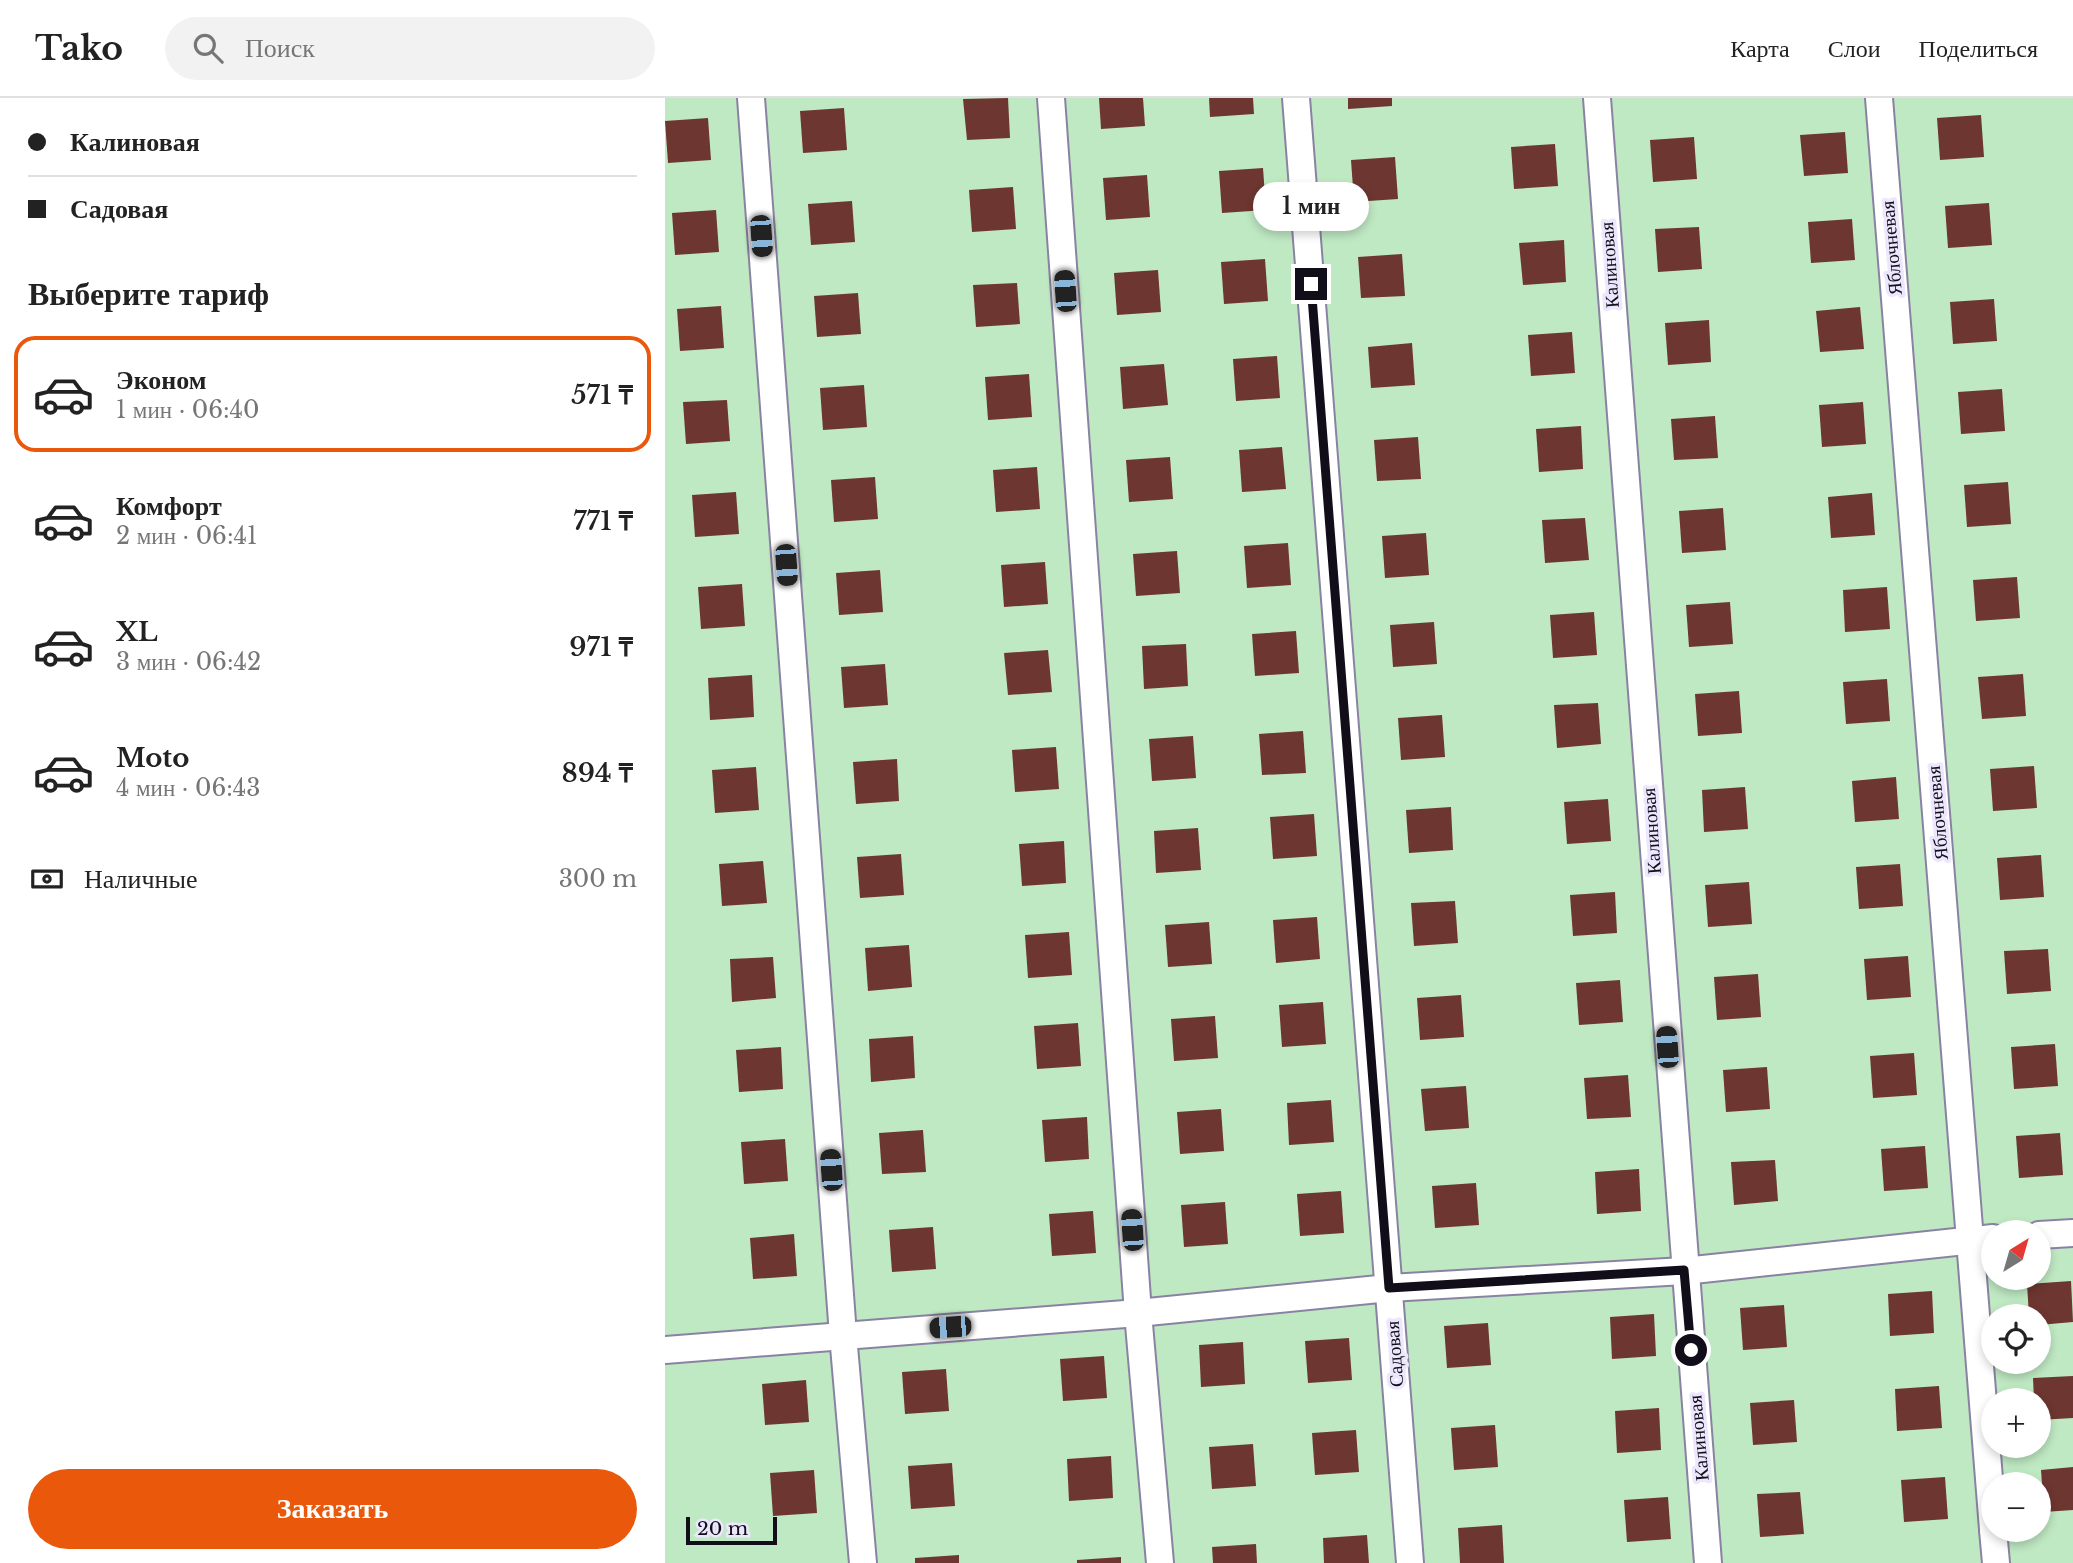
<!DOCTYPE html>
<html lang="ru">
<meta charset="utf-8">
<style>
body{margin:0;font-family:"Libre Baskerville",serif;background:#f2f2f2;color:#222;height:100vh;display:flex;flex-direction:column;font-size:26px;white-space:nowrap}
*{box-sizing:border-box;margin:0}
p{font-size:23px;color:#767676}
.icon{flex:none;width:38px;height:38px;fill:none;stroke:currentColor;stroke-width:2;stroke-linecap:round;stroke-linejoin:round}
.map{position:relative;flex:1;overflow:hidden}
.panel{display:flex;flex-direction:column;background:#fff;width:665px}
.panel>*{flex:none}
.guide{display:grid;align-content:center;height:154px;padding:0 28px;background:#fff}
.needle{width:46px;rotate:37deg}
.buttons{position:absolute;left:1316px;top:1122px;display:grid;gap:14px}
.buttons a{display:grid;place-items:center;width:70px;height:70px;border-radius:50%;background:#fff;box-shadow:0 4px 10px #0003;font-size:35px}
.scale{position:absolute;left:21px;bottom:18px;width:91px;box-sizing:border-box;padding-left:7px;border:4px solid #110e1a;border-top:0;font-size:19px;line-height:24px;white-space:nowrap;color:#110e1a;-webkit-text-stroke:5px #ece7fd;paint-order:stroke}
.end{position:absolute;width:32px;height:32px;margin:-16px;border:9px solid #110e1a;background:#fff;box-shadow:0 0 0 4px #fff}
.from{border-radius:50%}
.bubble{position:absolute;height:49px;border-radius:24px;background:#fff;box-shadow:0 4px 10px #0003;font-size:23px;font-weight:600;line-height:49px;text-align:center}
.car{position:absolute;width:21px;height:42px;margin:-21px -10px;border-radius:9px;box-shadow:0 0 5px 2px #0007;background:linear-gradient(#222 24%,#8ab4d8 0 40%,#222 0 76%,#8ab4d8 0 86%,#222 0)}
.guide b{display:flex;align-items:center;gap:24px;height:66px;font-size:26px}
.guide b+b{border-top:2px solid #e0e0e0}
.guide i{width:18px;height:18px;background:#222}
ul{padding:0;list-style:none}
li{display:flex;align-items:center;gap:21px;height:116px;margin:0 14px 10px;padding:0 14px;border:4px solid transparent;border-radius:21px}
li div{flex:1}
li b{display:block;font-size:26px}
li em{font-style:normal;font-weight:600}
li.on{border-color:#ea580c}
li>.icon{width:63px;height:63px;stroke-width:1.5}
h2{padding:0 28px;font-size:32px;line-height:84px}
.pay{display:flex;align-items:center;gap:18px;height:77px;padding:0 28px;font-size:26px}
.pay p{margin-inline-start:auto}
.button{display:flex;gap:14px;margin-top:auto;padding:14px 28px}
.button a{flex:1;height:80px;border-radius:42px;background:#ea580c;color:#fff;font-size:28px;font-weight:600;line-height:80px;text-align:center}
header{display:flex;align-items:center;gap:42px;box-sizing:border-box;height:98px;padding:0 35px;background:#fff;border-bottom:2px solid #e0e0e0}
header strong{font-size:33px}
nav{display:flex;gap:38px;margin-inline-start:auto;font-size:24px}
.search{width:490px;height:63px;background:#f2f2f2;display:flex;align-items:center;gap:18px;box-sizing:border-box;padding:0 24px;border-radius:38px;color:#767676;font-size:26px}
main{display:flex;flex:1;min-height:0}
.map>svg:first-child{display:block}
.green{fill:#bfe9c3;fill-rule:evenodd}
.building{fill:#6d3630}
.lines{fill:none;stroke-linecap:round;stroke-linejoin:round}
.minor-casing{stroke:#8a82a3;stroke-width:30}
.minor{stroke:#fff;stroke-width:26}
.route{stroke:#110e1a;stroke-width:9}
.labels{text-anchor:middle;stroke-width:7;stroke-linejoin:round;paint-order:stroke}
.street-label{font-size:19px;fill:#110e1a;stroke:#ece7fd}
</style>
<header>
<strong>Tako</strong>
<div class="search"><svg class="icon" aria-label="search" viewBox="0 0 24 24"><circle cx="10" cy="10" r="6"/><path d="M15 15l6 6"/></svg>Поиск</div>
<nav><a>Карта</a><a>Слои</a><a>Поделиться</a></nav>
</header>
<main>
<section class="panel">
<div class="guide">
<b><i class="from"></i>Калиновая</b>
<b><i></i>Садовая</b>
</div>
<h2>Выберите тариф</h2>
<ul>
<li class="on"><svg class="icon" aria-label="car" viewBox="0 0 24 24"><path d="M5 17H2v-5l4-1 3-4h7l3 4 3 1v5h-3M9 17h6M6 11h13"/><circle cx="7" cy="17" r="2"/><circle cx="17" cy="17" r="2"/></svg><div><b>Эконом</b><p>1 мин · 06:40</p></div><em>571 ₸</em></li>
<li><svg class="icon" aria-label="car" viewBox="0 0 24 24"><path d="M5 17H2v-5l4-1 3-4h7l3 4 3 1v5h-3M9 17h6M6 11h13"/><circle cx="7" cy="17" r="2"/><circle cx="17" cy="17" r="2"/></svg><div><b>Комфорт</b><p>2 мин · 06:41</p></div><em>771 ₸</em></li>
<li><svg class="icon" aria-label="car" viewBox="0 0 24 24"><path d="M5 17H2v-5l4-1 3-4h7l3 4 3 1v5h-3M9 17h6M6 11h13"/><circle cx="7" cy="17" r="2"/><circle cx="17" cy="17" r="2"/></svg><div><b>XL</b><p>3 мин · 06:42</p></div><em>971 ₸</em></li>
<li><svg class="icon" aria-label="car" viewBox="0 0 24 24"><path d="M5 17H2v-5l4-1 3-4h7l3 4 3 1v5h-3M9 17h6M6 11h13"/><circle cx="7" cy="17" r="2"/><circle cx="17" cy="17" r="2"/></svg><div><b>Moto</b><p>4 мин · 06:43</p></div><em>894 ₸</em></li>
</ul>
<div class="pay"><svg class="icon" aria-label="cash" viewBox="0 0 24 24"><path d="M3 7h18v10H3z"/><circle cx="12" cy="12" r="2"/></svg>Наличные<p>300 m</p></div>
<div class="button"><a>Заказать</a></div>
</section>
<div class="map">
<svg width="1408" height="1465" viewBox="0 0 1408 1465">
<rect width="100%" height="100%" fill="#ece7fd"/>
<path class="green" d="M0,0H1408V1465H0ZM1328,1134H1374V1180H1328ZM1328,1218H1374V1264H1328ZM1328,1302H1374V1348H1328ZM1328,1386H1374V1432H1328Z"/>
<g class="building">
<polygon points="343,0 345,40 302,42 298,1"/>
<polygon points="434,0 478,0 480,28 436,31"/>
<polygon points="544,0 588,0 589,16 545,19"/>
<polygon points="683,0 727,0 727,8 683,11"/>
<polygon points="179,10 182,52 138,55 135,13"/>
<polygon points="1316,17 1319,59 1275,62 1272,20"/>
<polygon points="43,20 46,62 3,65 0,23"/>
<polygon points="1180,34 1183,75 1139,78 1135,37"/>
<polygon points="1029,39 1032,81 988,84 985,42"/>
<polygon points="890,46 893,88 849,91 846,49"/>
<polygon points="730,59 733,101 689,104 686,62"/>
<polygon points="598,70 601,112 557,115 554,73"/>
<polygon points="482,77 485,119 441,122 438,80"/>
<polygon points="348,89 351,131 307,134 304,92"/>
<polygon points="187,103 190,144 146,147 143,106"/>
<polygon points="1324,105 1327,147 1283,150 1280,108"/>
<polygon points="51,112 54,154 10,157 7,115"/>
<polygon points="1187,121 1190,162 1146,165 1143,124"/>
<polygon points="1034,129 1037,171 993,174 990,131"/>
<polygon points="899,142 901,184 858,187 854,145"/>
<polygon points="737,156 740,198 696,200 693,159"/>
<polygon points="600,161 603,203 559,206 556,164"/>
<polygon points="493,172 496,214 452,217 449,175"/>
<polygon points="352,185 355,226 311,229 308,187"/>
<polygon points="193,195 196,236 152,239 149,198"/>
<polygon points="1329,201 1332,243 1288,246 1285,204"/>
<polygon points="56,208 59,250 15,253 12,211"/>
<polygon points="1195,209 1199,251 1155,254 1151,213"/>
<polygon points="1044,222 1046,264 1003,267 1000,225"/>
<polygon points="907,234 910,275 866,278 863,237"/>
<polygon points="747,245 750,287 706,290 703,249"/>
<polygon points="612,258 615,300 571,303 568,261"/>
<polygon points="499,266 503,307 458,311 455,269"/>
<polygon points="364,276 367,319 323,322 320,279"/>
<polygon points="199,287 202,329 158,332 155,290"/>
<polygon points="1337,291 1340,333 1296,336 1293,294"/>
<polygon points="62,302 65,343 21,346 18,304"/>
<polygon points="1198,304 1201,346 1157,349 1154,307"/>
<polygon points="1050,318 1053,360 1009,362 1006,321"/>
<polygon points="916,328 918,371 874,374 871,331"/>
<polygon points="753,339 756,381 712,383 709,342"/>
<polygon points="617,349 621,391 577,394 574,352"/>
<polygon points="505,359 508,401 464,404 461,362"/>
<polygon points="372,369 375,411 331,414 328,372"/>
<polygon points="210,379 213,421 169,424 166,382"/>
<polygon points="1343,384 1346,426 1302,429 1299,387"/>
<polygon points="71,394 74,436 30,439 27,397"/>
<polygon points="1207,395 1210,437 1166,440 1163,399"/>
<polygon points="1058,410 1061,452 1017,455 1014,413"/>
<polygon points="920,420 924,462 880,465 877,422"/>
<polygon points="761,435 764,477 720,480 717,438"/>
<polygon points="623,445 626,487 582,490 579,448"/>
<polygon points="512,453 515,495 471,498 468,456"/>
<polygon points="380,464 383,506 339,509 336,467"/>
<polygon points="215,472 218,514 174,517 171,475"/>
<polygon points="1352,479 1355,520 1311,523 1308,482"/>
<polygon points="77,486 80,528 36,531 33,489"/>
<polygon points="1222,489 1225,531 1180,534 1178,492"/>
<polygon points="1065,504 1068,546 1024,549 1021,507"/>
<polygon points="929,514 932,557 888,560 885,517"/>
<polygon points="769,524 772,566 728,569 725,527"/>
<polygon points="631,533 634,575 590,578 587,536"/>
<polygon points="521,546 523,588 479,591 477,548"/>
<polygon points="383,552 387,594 343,597 339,555"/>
<polygon points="220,566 223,607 179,610 176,569"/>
<polygon points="1358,576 1361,618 1317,621 1313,579"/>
<polygon points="87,577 89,619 45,622 43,580"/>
<polygon points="1222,581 1225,623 1181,626 1178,584"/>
<polygon points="1074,593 1077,635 1033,638 1030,596"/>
<polygon points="933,605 936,646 892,650 889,607"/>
<polygon points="777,617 780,659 736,662 733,620"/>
<polygon points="638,633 641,675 597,677 594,636"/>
<polygon points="528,638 531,680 487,683 484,641"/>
<polygon points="391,649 394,691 350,694 347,652"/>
<polygon points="232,661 234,703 191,706 188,664"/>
<polygon points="1369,668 1372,710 1328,713 1325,671"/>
<polygon points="91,669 94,712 50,715 47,672"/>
<polygon points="1231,679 1234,721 1190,724 1187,683"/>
<polygon points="1080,689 1083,731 1039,734 1037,692"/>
<polygon points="943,701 946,743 902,746 899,704"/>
<polygon points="786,709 788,752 744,755 741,712"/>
<polygon points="649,716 652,758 608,761 605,719"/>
<polygon points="533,730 536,772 491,775 489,733"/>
<polygon points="399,743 401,785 357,788 354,746"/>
<polygon points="236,756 239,797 195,800 192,759"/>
<polygon points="1376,757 1379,799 1335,802 1332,760"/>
<polygon points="98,763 102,805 57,808 54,766"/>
<polygon points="1235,766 1238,808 1194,811 1191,769"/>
<polygon points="1084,784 1087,826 1043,829 1040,787"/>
<polygon points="950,794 952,835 908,838 905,797"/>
<polygon points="790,803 793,845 749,848 746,805"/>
<polygon points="652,819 655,861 611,865 608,822"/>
<polygon points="544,824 547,866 503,869 500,827"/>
<polygon points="404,834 407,877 363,880 360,837"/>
<polygon points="244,847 247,889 203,893 200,850"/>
<polygon points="1383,851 1386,893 1342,896 1339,853"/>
<polygon points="1243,858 1246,899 1202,902 1199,861"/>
<polygon points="108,859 111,900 67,904 65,861"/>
<polygon points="1093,876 1096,919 1052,922 1049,879"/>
<polygon points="955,882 958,924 914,927 911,885"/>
<polygon points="796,897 799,939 755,942 752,900"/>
<polygon points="658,904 661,946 617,949 614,907"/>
<polygon points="550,918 553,960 509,963 506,921"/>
<polygon points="413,925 416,968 372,971 369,928"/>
<polygon points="248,938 250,980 206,984 204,941"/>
<polygon points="1390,946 1393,988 1349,991 1346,949"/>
<polygon points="116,949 118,991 74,994 71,952"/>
<polygon points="1249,955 1252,997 1208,1000 1205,958"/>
<polygon points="1102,969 1105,1011 1061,1014 1058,972"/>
<polygon points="963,977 966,1019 922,1021 919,980"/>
<polygon points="801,988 804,1030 760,1033 756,991"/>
<polygon points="666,1002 669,1044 624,1047 622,1005"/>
<polygon points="556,1011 559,1053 515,1056 512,1014"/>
<polygon points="422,1019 424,1061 380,1064 377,1022"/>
<polygon points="258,1032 261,1074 217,1076 214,1035"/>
<polygon points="1395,1035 1398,1077 1354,1080 1351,1038"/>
<polygon points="120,1041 123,1083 79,1086 76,1044"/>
<polygon points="1260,1048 1263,1090 1219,1093 1216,1051"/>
<polygon points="1110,1062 1113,1103 1069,1107 1066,1064"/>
<polygon points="974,1071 976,1113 932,1116 930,1074"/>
<polygon points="811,1085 814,1127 770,1130 767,1088"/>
<polygon points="676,1093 679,1135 635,1138 632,1096"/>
<polygon points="560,1104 563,1146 519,1149 516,1107"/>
<polygon points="428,1113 431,1155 387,1158 384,1116"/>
<polygon points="268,1129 271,1171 227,1174 224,1132"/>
<polygon points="129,1136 132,1178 88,1181 85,1140"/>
<polygon points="1406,1183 1408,1224 1374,1227 1374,1218 1364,1218 1362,1186"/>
<polygon points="1267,1193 1269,1235 1225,1238 1223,1196"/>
<polygon points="1119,1207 1122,1249 1078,1252 1075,1210"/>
<polygon points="989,1216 991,1258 947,1261 945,1219"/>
<polygon points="823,1225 826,1267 782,1270 779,1228"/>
<polygon points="684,1240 687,1282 643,1285 640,1243"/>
<polygon points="578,1244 580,1286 536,1289 534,1247"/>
<polygon points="439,1258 442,1300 398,1303 395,1261"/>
<polygon points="281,1271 284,1313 240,1316 237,1274"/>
<polygon points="1408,1278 1408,1320 1374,1322 1374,1302 1369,1302 1368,1280"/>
<polygon points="141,1282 144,1324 100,1327 97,1286"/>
<polygon points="1274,1288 1277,1330 1232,1333 1230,1291"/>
<polygon points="1129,1302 1132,1344 1088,1347 1085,1305"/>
<polygon points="994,1310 996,1352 952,1355 950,1313"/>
<polygon points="830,1327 833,1369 789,1372 786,1330"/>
<polygon points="691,1332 694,1374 650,1377 647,1335"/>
<polygon points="588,1346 591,1388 547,1391 544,1349"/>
<polygon points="446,1358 448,1400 404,1403 402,1361"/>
<polygon points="287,1365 290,1408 246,1411 243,1368"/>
<polygon points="1408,1369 1408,1412 1379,1414 1376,1372"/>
<polygon points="149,1372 152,1415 108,1418 105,1375"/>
<polygon points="1280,1379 1283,1421 1239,1424 1236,1382"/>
<polygon points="1135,1394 1139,1436 1095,1439 1092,1396"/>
<polygon points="1003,1399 1006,1441 962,1444 959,1402"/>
<polygon points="837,1427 839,1465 795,1465 793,1430"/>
<polygon points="702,1437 704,1465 659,1465 658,1440"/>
<polygon points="591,1446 592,1465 548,1465 547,1449"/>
<polygon points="294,1457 294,1465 250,1465 250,1460"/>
<polygon points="456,1459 456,1465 412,1465 412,1462"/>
</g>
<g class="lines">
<g class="minor-casing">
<g id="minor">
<polyline points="86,0 178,1237 198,1465"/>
<polyline points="386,0 473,1215 495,1465"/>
<polyline points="631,0 745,1465"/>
<polyline points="932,0 1043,1465"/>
<polyline points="1214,0 1328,1431"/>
<polyline points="1374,1137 1408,1135"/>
<polyline points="0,1252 473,1215 724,1190 1019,1173 1328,1140"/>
<polyline points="1328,1432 1331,1465"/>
</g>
</g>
<use href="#minor" class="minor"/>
</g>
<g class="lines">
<polyline class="route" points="646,186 724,1190 1019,1172 1026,1252"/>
</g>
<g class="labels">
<g class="street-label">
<text transform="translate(1226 150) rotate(-95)" y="7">Яблочневая</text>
<text transform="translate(944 167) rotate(-94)" y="7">Калиновая</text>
<text transform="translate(1272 715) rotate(-95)" y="7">Яблочневая</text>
<text transform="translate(986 733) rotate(-94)" y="7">Калиновая</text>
<text transform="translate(729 1256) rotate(-94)" y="7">Садовая</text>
<text transform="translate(1033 1340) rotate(-95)" y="7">Калиновая</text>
</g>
</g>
</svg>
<div class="buttons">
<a><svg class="needle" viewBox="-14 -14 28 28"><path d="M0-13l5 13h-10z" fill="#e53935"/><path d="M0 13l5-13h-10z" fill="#767676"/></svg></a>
<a><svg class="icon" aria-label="locate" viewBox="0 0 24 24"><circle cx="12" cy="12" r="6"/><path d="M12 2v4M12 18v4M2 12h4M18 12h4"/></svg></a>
<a>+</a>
<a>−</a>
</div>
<div class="scale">20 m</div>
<i class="end from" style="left:1026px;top:1252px"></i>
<i class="end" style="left:646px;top:186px"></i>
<div class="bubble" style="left:588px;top:84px;width:116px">1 мин</div>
<i class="car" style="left:96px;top:138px;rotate:176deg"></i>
<i class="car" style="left:400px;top:193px;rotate:356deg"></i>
<i class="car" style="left:121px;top:467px;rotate:176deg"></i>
<i class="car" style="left:1002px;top:949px;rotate:356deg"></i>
<i class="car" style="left:166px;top:1072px;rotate:356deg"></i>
<i class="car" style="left:467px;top:1132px;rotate:356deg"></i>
<i class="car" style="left:285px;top:1229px;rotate:266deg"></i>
</div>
</main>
